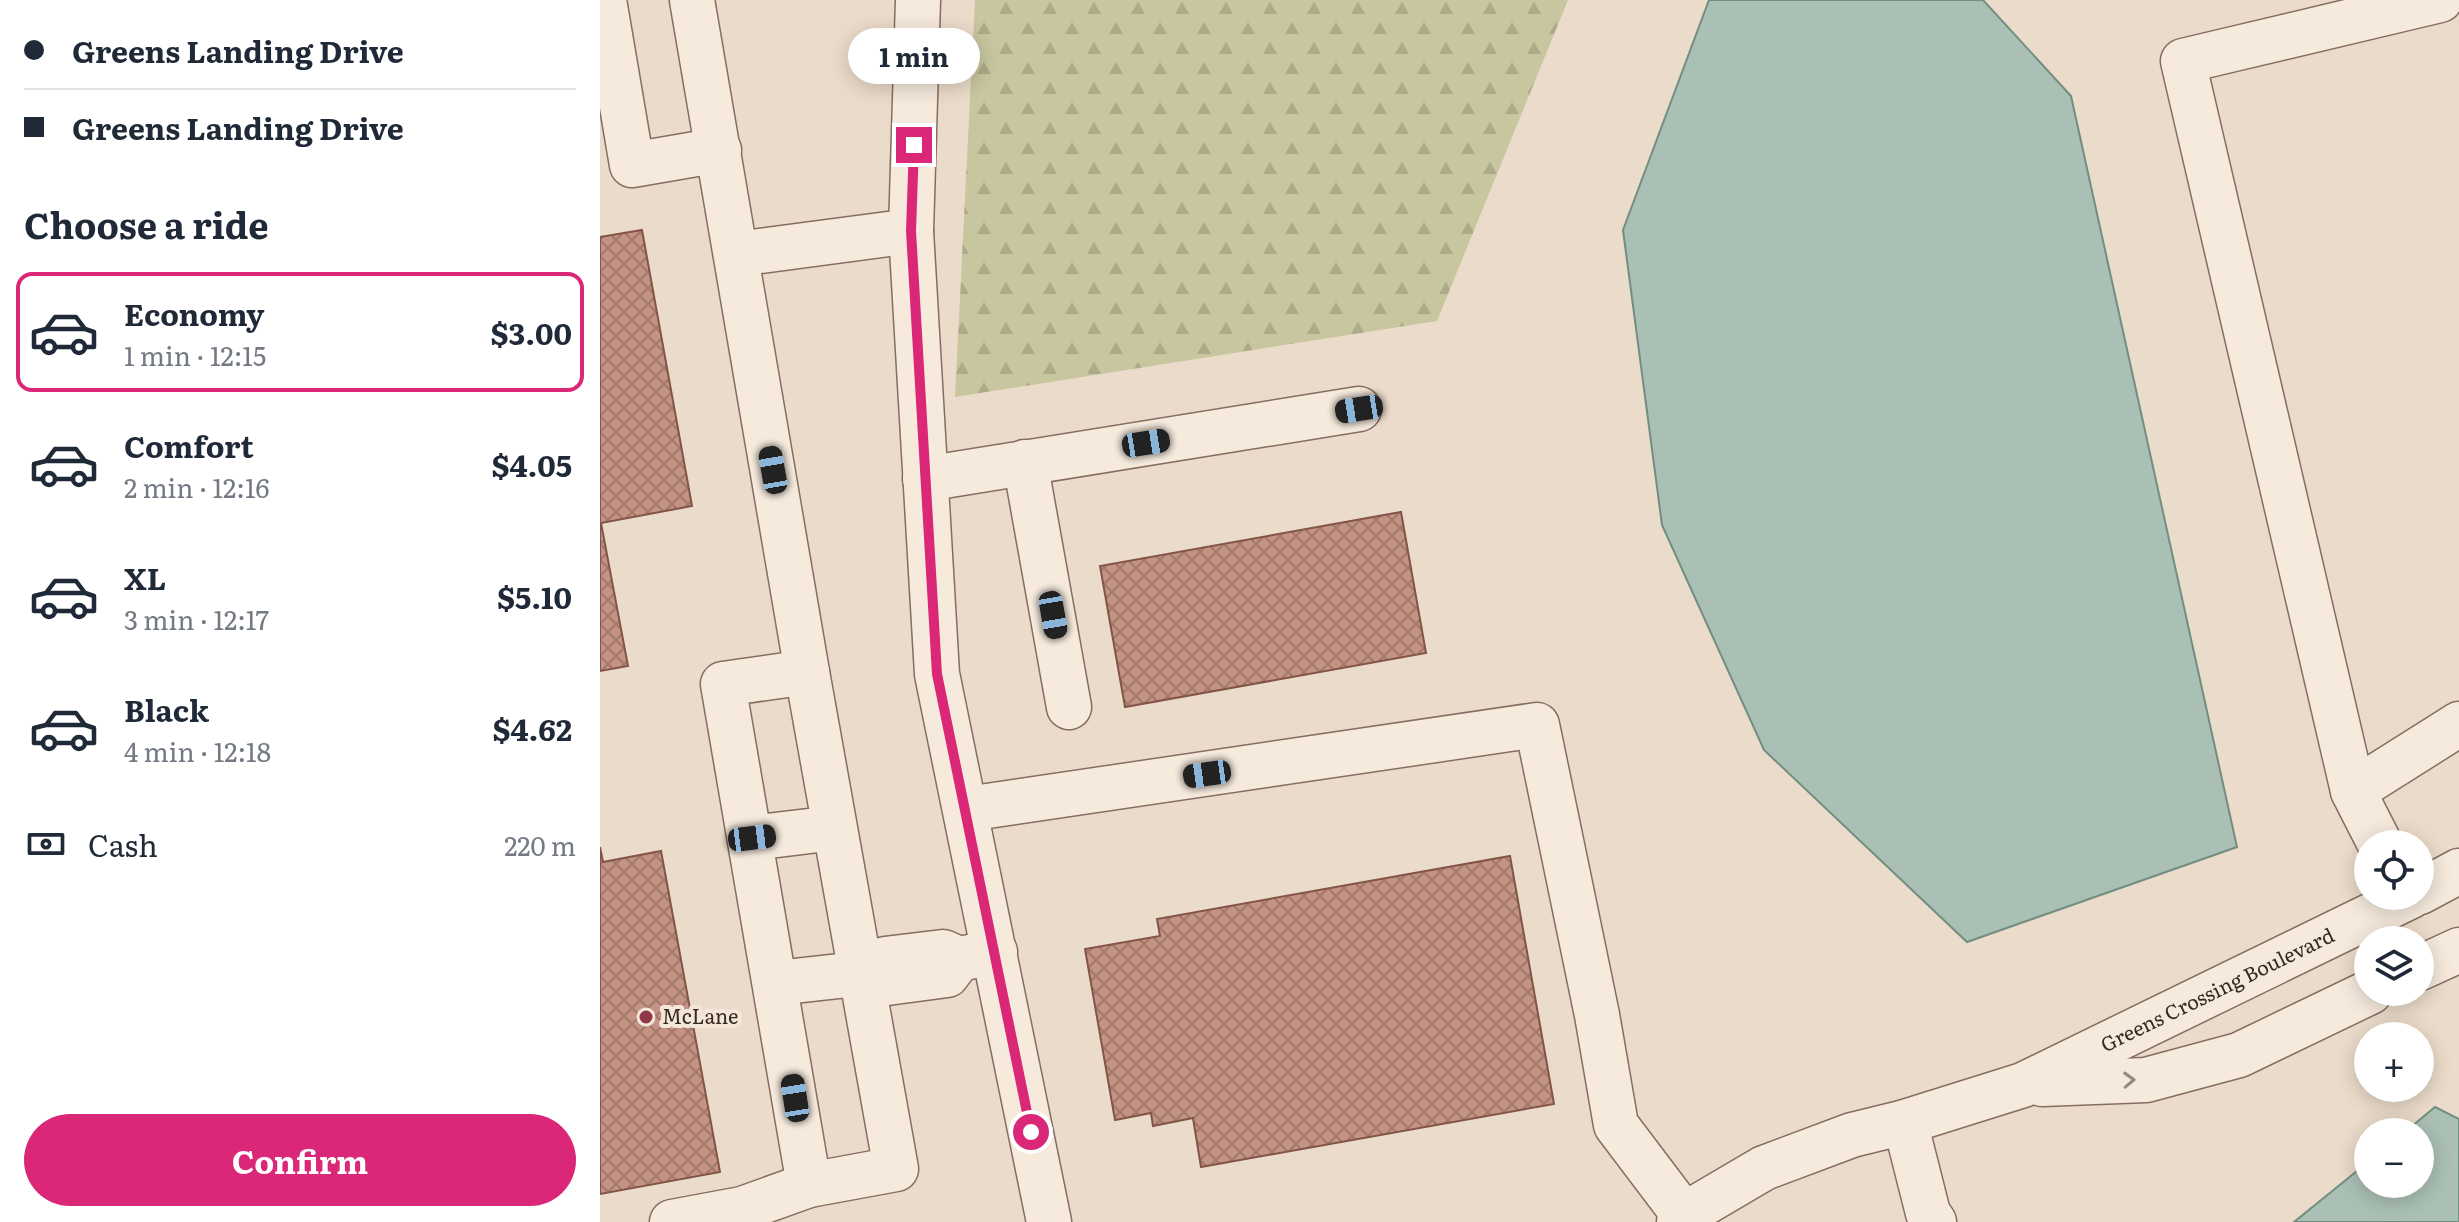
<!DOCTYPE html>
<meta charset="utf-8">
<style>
body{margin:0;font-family:Literata,serif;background:#f6f6f7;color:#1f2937;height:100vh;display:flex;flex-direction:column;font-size:30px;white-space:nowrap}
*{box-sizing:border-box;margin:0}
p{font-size:26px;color:#747a83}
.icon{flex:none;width:44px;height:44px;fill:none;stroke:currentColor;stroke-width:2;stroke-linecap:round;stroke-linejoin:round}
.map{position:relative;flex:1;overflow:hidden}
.sheet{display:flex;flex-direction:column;background:#fff;width:600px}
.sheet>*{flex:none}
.banner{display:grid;align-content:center;height:176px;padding:0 24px;background:#fff}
.fabs{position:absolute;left:1754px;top:830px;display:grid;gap:16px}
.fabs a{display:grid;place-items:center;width:80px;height:80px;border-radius:50%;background:#fff;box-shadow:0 4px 20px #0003;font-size:40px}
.end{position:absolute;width:36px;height:36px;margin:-18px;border:10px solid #db2777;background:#fff;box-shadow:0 0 0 4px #fff}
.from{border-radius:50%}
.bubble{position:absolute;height:56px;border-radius:28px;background:#fff;box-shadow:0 4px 20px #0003;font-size:26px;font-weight:700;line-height:56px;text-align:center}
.car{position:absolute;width:24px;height:48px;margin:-24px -12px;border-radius:10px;box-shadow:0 0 6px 2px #0007;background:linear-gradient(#222 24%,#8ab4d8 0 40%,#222 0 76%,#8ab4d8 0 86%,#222 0)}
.banner b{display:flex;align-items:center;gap:28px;height:76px;font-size:30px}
.banner b+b{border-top:2px solid #e0e1e3}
.banner i{width:20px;height:20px;background:#1f2937}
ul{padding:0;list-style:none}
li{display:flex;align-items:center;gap:24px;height:120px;margin:0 16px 12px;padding:0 8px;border:4px solid transparent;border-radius:16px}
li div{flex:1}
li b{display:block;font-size:30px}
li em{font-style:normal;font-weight:700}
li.on{border-color:#db2777}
li>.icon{width:72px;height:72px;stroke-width:1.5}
h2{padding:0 24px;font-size:36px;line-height:96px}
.pay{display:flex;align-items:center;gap:20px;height:88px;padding:0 24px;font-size:30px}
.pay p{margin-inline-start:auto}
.primary-button{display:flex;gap:16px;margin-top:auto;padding:16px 24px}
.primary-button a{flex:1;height:92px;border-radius:48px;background:#db2777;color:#fff;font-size:32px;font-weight:700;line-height:92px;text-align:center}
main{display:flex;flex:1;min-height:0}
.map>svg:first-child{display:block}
.forest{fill:url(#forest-firs)}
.water{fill:#aac0b5;stroke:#718e81;stroke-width:2}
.building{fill:url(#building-cross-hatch);stroke:#835548;stroke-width:2}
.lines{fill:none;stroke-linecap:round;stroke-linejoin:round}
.minor-casing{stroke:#866d60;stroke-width:47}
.minor{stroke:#f6eadd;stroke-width:44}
.oneway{stroke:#978a80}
.route{stroke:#db2777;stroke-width:10}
.poi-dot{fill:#8f3647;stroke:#f3e7d9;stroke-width:3}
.labels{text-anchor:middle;stroke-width:8;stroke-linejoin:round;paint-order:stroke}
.street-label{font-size:20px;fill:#382922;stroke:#f3e7d9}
.poi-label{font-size:20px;fill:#382922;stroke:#f3e7d9;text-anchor:start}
</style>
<main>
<section class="sheet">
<div class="banner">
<b><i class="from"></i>Greens Landing Drive</b>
<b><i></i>Greens Landing Drive</b>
</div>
<h2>Choose a ride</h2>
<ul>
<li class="on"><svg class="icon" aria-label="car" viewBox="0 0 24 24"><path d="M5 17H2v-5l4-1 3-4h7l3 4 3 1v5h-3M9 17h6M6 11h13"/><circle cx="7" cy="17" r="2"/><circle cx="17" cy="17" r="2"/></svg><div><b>Economy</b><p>1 min · 12:15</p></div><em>$3.00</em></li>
<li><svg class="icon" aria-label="car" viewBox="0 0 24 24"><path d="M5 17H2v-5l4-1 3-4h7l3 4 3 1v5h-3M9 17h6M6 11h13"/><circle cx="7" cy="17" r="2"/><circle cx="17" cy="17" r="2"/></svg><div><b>Comfort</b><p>2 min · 12:16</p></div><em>$4.05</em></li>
<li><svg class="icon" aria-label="car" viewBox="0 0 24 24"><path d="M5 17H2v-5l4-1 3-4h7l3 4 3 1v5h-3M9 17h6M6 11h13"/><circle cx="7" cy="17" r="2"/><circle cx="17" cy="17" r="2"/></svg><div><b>XL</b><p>3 min · 12:17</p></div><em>$5.10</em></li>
<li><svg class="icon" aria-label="car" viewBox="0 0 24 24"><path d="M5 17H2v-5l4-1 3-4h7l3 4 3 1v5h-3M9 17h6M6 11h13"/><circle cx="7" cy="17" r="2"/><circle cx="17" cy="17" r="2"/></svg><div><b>Black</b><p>4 min · 12:18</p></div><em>$4.62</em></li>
</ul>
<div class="pay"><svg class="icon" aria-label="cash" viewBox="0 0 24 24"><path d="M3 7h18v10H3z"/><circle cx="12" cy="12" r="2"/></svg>Cash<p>220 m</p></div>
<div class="primary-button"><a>Confirm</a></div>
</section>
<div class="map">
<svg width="1859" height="1222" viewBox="0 0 1859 1222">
<defs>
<pattern id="forest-firs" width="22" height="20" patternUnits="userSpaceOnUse" patternTransform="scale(2)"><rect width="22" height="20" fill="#c8c69f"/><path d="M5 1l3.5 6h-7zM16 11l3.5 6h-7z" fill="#adaa89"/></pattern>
<pattern id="building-cross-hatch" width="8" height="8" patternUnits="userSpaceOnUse" patternTransform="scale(2)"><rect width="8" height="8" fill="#c59384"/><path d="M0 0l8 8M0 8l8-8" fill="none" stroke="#a1786c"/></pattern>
</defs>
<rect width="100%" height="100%" fill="#ebdbca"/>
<polygon class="forest" points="375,0 968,0 837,321 355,397"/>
<g class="water">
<polygon points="1109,0 1383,0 1471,96 1637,847 1367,942 1164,750 1062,525 1023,230"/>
<polygon points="1835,1107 1859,1119 1859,1222 1694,1222 1768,1162 1768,1184 1820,1184 1820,1132 1805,1132"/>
</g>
<g class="building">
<polygon points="42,230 92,506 1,523 28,666 0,671 0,237"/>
<polygon points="801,512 826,653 525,707 500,566"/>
<polygon points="0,847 3,862 61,851 120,1172 0,1194"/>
<polygon points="910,856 954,1104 601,1167 593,1118 553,1126 551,1113 515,1120 485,949 560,936 557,919"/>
</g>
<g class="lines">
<g class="minor-casing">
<g id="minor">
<polyline points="4,0 32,165 119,150"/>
<polyline points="318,0 311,231 337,674 449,1222"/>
<polyline points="137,254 311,231"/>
<polyline points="425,462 469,707"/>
<polyline points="325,479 759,409"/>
<polyline points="207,672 123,684 209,1185"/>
<polyline points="1753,791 1583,61 1840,0"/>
<polyline points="367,809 937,725 997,1015 1016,1125 1084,1215"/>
<polyline points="152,838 234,828"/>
<polyline points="1780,844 1753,791 1859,724"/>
<polyline points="1820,892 1859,871"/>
<polyline points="359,959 347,975 287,983 275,972 285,959 343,952 359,959 395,952"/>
<polyline points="1820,968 1859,950"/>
<polyline points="176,983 275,972"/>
<polyline points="1442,1084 1546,1080 1639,1055 1770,992"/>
<polyline points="1305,1122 1328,1213 1334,1222"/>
<polyline points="72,1222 142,1209 209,1185 296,1169 207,672 92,0"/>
<path id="s1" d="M1079,1222L1084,1215L1164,1168L1252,1135L1305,1122L1423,1085L1811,896"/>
</g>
</g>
<use href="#minor" class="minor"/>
</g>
<defs><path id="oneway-chevron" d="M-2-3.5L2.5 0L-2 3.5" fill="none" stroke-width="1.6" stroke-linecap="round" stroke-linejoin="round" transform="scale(2)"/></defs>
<use class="oneway" href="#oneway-chevron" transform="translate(1529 1080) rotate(-2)"/>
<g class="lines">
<polyline class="route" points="314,145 311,231 337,674 431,1132"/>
</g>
<circle class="poi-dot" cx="46" cy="1017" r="8"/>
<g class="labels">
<g class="street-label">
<text dy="7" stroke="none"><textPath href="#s1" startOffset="590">Greens Crossing Boulevard</textPath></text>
</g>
<g class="poi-label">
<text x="62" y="1024">McLane</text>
</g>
</g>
</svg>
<div class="fabs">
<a><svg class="icon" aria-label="locate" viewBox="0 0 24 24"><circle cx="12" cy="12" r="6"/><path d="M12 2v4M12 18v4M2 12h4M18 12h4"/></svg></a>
<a><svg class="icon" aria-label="layers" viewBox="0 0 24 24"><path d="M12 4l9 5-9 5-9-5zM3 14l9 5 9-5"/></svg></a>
<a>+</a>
<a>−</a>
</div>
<i class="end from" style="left:431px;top:1132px"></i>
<i class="end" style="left:314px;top:145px"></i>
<div class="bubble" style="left:248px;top:28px;width:132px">1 min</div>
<i class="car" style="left:759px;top:409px;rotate:261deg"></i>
<i class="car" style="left:546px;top:443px;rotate:81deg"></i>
<i class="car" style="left:173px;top:470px;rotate:350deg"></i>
<i class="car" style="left:453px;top:615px;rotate:170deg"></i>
<i class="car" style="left:607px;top:774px;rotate:262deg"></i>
<i class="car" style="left:152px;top:838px;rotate:83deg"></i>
<i class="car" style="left:195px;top:1098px;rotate:351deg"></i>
</div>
</main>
